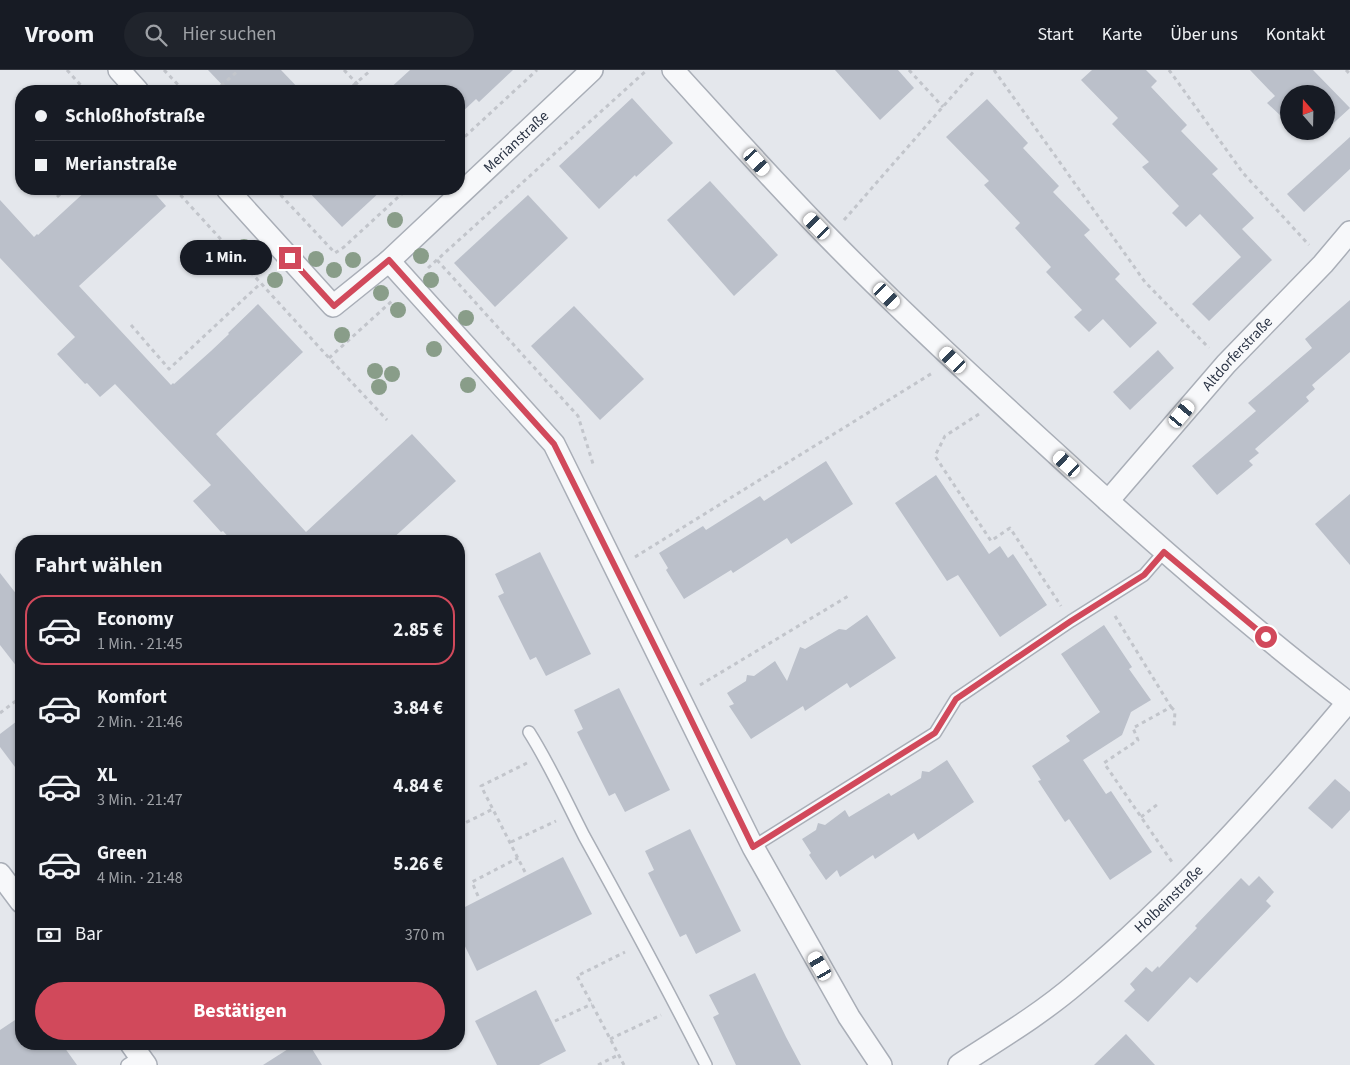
<!DOCTYPE html>
<html lang="de">
<meta charset="utf-8">
<style>
body{margin:0;font-family:"Source Sans 3",sans-serif;background:#20242c;color:#f1f3f6;height:100vh;display:flex;flex-direction:column;font-size:19px;white-space:nowrap}
*{box-sizing:border-box;margin:0}
p{font-size:16px;color:#9ea1a6}
.icon{flex:none;width:28px;height:28px;fill:none;stroke:currentColor;stroke-width:2;stroke-linecap:round;stroke-linejoin:round}
.map{position:relative;flex:1;overflow:hidden}
.sheet{position:absolute;left:15px;top:465px;width:450px;height:515px;display:flex;flex-direction:column;background:#171b24;border-radius:20px;box-shadow:0 1px 4px #0004}
.sheet>*{flex:none}
.top-card{position:absolute;left:15px;top:15px;width:450px;height:110px;border-radius:20px;box-shadow:0 1px 4px #0004;display:grid;align-content:center;height:110px;padding:0 20px;background:#171b24}
.needle{width:32px;rotate:340deg}
.fabs{position:absolute;left:1280px;top:15px;display:grid;gap:10px}
.fabs a{display:grid;place-items:center;width:55px;height:55px;border-radius:50%;background:#171b24;box-shadow:0 1px 4px #0004;font-size:25px}
.end{position:absolute;width:22px;height:22px;margin:-11px;border:6px solid #d1495b;background:#fff;box-shadow:0 0 0 2px #fff}
.from{border-radius:50%}
.bubble{position:absolute;height:35px;border-radius:18px;background:#171b24;box-shadow:0 1px 4px #0004;font-size:16px;font-weight:700;line-height:35px;text-align:center}
.car{position:absolute;width:15px;height:30px;margin:-15px -8px;border-radius:6px;box-shadow:0 0 4px 1px #0007;background:linear-gradient(#fff 24%,#345 0 40%,#fff 0 76%,#345 0 86%,#fff 0)}
.top-card b{display:flex;align-items:center;gap:18px;height:48px;font-size:19px}
.top-card b+b{border-top:1px solid #363941}
.top-card i{width:12px;height:12px;background:#f1f3f6}
ul{padding:0;list-style:none}
li{display:flex;align-items:center;gap:15px;height:70px;margin:0 10px 8px;padding:0 10px;border:2px solid transparent;border-radius:20px}
li div{flex:1}
li b{display:block;font-size:19px}
li em{font-style:normal;font-weight:700}
li.current{border-color:#d1495b}
li>.icon{width:45px;height:45px;stroke-width:1.5}
h2{padding:0 20px;font-size:22px;line-height:60px}
.pay{display:flex;align-items:center;gap:12px;height:55px;padding:0 20px;font-size:19px}
.pay p{margin-inline-start:auto}
.action{display:flex;gap:10px;margin-top:auto;padding:10px 20px}
.action a{flex:1;height:58px;border-radius:30px;background:#d1495b;color:#fff;font-size:20px;font-weight:700;line-height:58px;text-align:center}
header{display:flex;align-items:center;gap:30px;box-sizing:border-box;height:70px;padding:0 25px;background:#171b24;border-bottom:1px solid #363941}
header strong{font-size:24px}
nav{display:flex;gap:28px;margin-inline-start:auto;font-size:18px}
.search{width:350px;height:45px;background:#20242c;display:flex;align-items:center;gap:12px;box-sizing:border-box;padding:0 18px;border-radius:28px;color:#9ea1a6;font-size:19px}
.map>svg:first-child{display:block}
.building{fill:#bbc0ca}
.lines{fill:none;stroke-linecap:round;stroke-linejoin:round}
.lane-casing{stroke:#a9aeb7;stroke-width:14}
.street-casing{stroke:#a9aeb7;stroke-width:24}
.path{stroke:#c2c5cb;stroke-width:3;stroke-dasharray:4 4;stroke-linecap:butt}
.lane{stroke:#f7f8fa;stroke-width:11}
.street{stroke:#f7f8fa;stroke-width:21}
.tree{fill:#899d89}
.route{stroke:#d1495b;stroke-width:6}
.labels{text-anchor:middle;stroke-width:5;stroke-linejoin:round;paint-order:stroke}
.street-label{font-size:15px;fill:#2b3445;stroke:#f4f6f9}
</style>
<header>
<strong>Vroom</strong>
<div class="search"><svg class="icon" aria-label="search" viewBox="0 0 24 24"><circle cx="10" cy="10" r="6"/><path d="M15 15l6 6"/></svg>Hier suchen</div>
<nav><a>Start</a><a>Karte</a><a>Über uns</a><a>Kontakt</a></nav>
</header>
<div class="map">
<svg width="1350" height="995" viewBox="0 0 1350 995">
<rect width="100%" height="100%" fill="#e4e7ec"/>
<g class="building">
<polygon points="208,0 281,0 301,21 228,21"/>
<polygon points="410,0 513,0 479,32 476,29 459,45 459,21 387,21"/>
<polygon points="835,0 898,0 914,18 880,50"/>
<polygon points="1092,0 1146,0 1157,11 1151,17 1187,55 1181,61 1218,99 1212,104 1254,148 1242,159 1272,190 1209,251 1192,234 1241,187 1200,144 1186,157 1172,143 1179,136 1142,97 1149,92 1112,54 1118,48 1081,10"/>
<polygon points="1250,0 1313,0 1350,38 1326,60 1326,24 1289,24 1289,41 1282,47 1267,33 1275,26"/>
<polygon points="632,28 673,73 636,107 635,105 599,139 559,96"/>
<polygon points="987,29 1028,73 1023,78 1059,116 1053,122 1090,160 1084,165 1120,204 1115,209 1157,253 1130,278 1103,249 1089,262 1074,247 1082,240 1046,202 1051,197 1015,158 1020,153 984,115 989,111 946,67"/>
<polygon points="1350,67 1350,99 1304,142 1287,124"/>
<polygon points="710,111 778,185 734,226 667,150"/>
<polygon points="88,119 151,119 166,136 79,216 171,315 173,313 174,314 211,281 229,264 228,263 258,234 303,282 216,364 306,462 412,364 456,411 390,471 232,471 223,461 221,462 193,431 211,415 115,314 100,327 87,313 85,314 57,284 75,267 0,188 0,130 34,167 37,164 38,165"/>
<polygon points="306,119 383,119 342,157"/>
<polygon points="528,125 568,168 495,237 454,193"/>
<polygon points="1350,230 1350,282 1312,315 1315,319 1306,327 1309,331 1255,379 1259,383 1249,391 1253,395 1217,425 1192,396 1256,341 1248,333 1312,278 1305,269"/>
<polygon points="574,236 644,309 600,350 531,276"/>
<polygon points="1158,280 1174,298 1130,340 1113,322"/>
<polygon points="826,391 853,434 791,474 787,468 733,503 731,500 684,529 666,500 668,498 659,483 703,456 706,460 760,426 764,431"/>
<polygon points="936,405 989,484 1000,476 1008,488 1013,484 1047,535 1000,567 958,505 947,511 895,433"/>
<polygon points="1350,424 1350,495 1315,454"/>
<polygon points="540,482 591,584 546,606 536,587 530,590 498,526 504,523 495,504"/>
<polygon points="0,503 21,530 21,602 0,575"/>
<polygon points="867,545 896,588 850,618 847,613 805,641 803,636 751,669 729,636 734,634 727,623 746,611 747,605 754,606 775,591 787,611 800,577 805,579 839,559 846,560"/>
<polygon points="1104,555 1132,597 1129,599 1151,630 1131,642 1122,665 1083,690 1106,724 1111,721 1152,782 1110,810 1069,749 1065,752 1038,711 1041,710 1032,696 1070,671 1066,666 1100,642 1061,584"/>
<polygon points="619,618 670,720 625,742 615,723 609,726 577,662 583,659 574,640"/>
<polygon points="21,648 21,705 0,677 0,664"/>
<polygon points="947,690 974,732 918,770 914,763 875,789 873,785 840,807 837,800 826,810 809,785 811,783 802,769 816,760 818,753 825,755 845,740 849,747 889,723 891,726 921,708 922,701 929,702"/>
<polygon points="1335,709 1350,722 1350,740 1332,759 1308,738"/>
<polygon points="690,759 741,861 696,884 686,864 680,867 648,803 654,800 645,781"/>
<polygon points="563,787 592,844 477,901 459,864 459,840"/>
<polygon points="1259,806 1274,822 1266,831 1271,836 1197,913 1190,907 1148,952 1124,931 1135,920 1130,914 1146,897 1152,902 1158,896 1159,898 1197,858 1195,856 1241,808 1249,816"/>
<polygon points="755,903 786,967 801,995 736,995 713,947 719,944 709,925"/>
<polygon points="536,920 566,981 539,995 497,995 475,951"/>
<polygon points="21,946 21,974 62,974 77,995 0,995 0,960"/>
<polygon points="1126,964 1155,995 1094,995"/>
<polygon points="296,974 309,974 322,995 263,995"/>
</g>
<g class="lines">
<g class="lane-casing">
<g id="lane">
<path d="M529,662C550,695 566,731 584,766C626,842 667,918 706,995"/>
<polyline points="753,777 935,663 956,629 1071,551 1144,505 1164,482"/>
<polyline points="127,995 141,986"/>
</g>
</g>
<g class="street-casing">
<g id="street">
<polyline points="119,0 138,21"/>
<path d="M673,0C724,56 775,113 828,167C908,249 992,325 1076,402C1164,482 1254,561 1350,634"/>
<path id="s1" d="M227,119L333,236L389,191L592,0"/>
<polyline points="389,191 554,374 753,777 849,947 881,995"/>
<path id="s2" d="M1108,431L1226,294L1323,194L1350,162"/>
<polyline points="0,804 21,832"/>
<polyline points="131,974 146,995"/>
<path id="s3" d="M959,995C999,969 1041,944 1077,913C1177,829 1264,732 1348,632"/>
</g>
</g>
<g class="path">
<polyline points="67,0 86,21"/>
<polyline points="164,0 184,21"/>
<polyline points="344,0 364,21"/>
<polyline points="909,0 943,37"/>
<polyline points="994,0 1145,212 1209,278"/>
<polyline points="1169,0 1243,103 1309,175"/>
<polyline points="1346,0 1350,4"/>
<polyline points="215,21 239,0"/>
<polyline points="347,21 371,0"/>
<polyline points="459,72 537,0"/>
<polyline points="175,119 329,288 387,350"/>
<polyline points="275,119 335,183 344,177 407,119"/>
<polyline points="57,127 66,119"/>
<polyline points="844,150 975,0"/>
<polyline points="437,190 578,346 594,397"/>
<polyline points="428,198 647,0"/>
<polyline points="131,255 169,299 261,213"/>
<polyline points="329,288 393,230"/>
<polyline points="979,344 945,366 935,386 991,471 1010,458 1061,536"/>
<polyline points="635,487 934,302"/>
<polyline points="1115,546 1171,637 1133,658 1138,670 1104,693 1172,792"/>
<polyline points="700,615 850,525"/>
<polyline points="1171,637 1175,641 1174,657"/>
<polyline points="0,643 21,627"/>
<polyline points="1141,747 1158,734"/>
<polyline points="459,756 493,739"/>
<polyline points="511,772 556,751"/>
<polyline points="525,802 481,716 527,693"/>
<polyline points="478,826 472,812 518,788"/>
<polyline points="555,951 592,934"/>
<polyline points="610,969 661,945"/>
<polyline points="598,995 618,985"/>
<polyline points="624,995 577,906 625,882"/>
</g>
<use href="#lane" class="lane"/>
<use href="#street" class="street"/>
</g>
<g class="tree">
<circle cx="395" cy="150" r="8"/>
<circle cx="244" cy="177" r="8"/>
<circle cx="421" cy="186" r="8"/>
<circle cx="316" cy="189" r="8"/>
<circle cx="353" cy="190" r="8"/>
<circle cx="334" cy="200" r="8"/>
<circle cx="275" cy="210" r="8"/>
<circle cx="431" cy="210" r="8"/>
<circle cx="381" cy="223" r="8"/>
<circle cx="398" cy="240" r="8"/>
<circle cx="466" cy="248" r="8"/>
<circle cx="342" cy="265" r="8"/>
<circle cx="434" cy="279" r="8"/>
<circle cx="375" cy="301" r="8"/>
<circle cx="392" cy="304" r="8"/>
<circle cx="468" cy="315" r="8"/>
<circle cx="379" cy="317" r="8"/>
</g>
<g class="lines">
<polyline class="route" points="290,188 334,236 389,190 554,374 680,627 753,777 935,663 956,629 1071,551 1144,505 1164,482 1266,567"/>
</g>
<g class="labels">
<g class="street-label">
<text dy="5" stroke="none"><textPath href="#s1" startOffset="404">Merianstraße</textPath></text>
<text dy="5" stroke="none"><textPath href="#s2" startOffset="196">Altdorferstraße</textPath></text>
<text dy="5" stroke="none"><textPath href="#s3" startOffset="268">Holbeinstraße</textPath></text>
</g>
</g>
</svg>
<div class="fabs">
<a><svg class="needle" viewBox="-14 -14 28 28"><path d="M0-13l5 13h-10z" fill="#e53935"/><path d="M0 13l5-13h-10z" fill="#9ea1a6"/></svg></a>
</div>
<i class="end from" style="left:1266px;top:567px"></i>
<i class="end" style="left:290px;top:188px"></i>
<div class="bubble" style="left:180px;top:170px;width:92px">1 Min.</div>
<i class="car" style="left:757px;top:92px;rotate:138deg"></i>
<i class="car" style="left:817px;top:156px;rotate:316deg"></i>
<i class="car" style="left:887px;top:226px;rotate:135deg"></i>
<i class="car" style="left:953px;top:290px;rotate:314deg"></i>
<i class="car" style="left:1182px;top:344px;rotate:40deg"></i>
<i class="car" style="left:1067px;top:394px;rotate:312deg"></i>
<i class="car" style="left:820px;top:896px;rotate:330deg"></i>
<div class="top-card">
<b><i class="from"></i>Schloßhofstraße</b>
<b><i></i>Merianstraße</b>
</div>
<section class="sheet">
<h2>Fahrt wählen</h2>
<ul>
<li class="current"><svg class="icon" aria-label="car" viewBox="0 0 24 24"><path d="M5 17H2v-5l4-1 3-4h7l3 4 3 1v5h-3M9 17h6M6 11h13"/><circle cx="7" cy="17" r="2"/><circle cx="17" cy="17" r="2"/></svg><div><b>Economy</b><p>1 Min. · 21:45</p></div><em>2.85 €</em></li>
<li><svg class="icon" aria-label="car" viewBox="0 0 24 24"><path d="M5 17H2v-5l4-1 3-4h7l3 4 3 1v5h-3M9 17h6M6 11h13"/><circle cx="7" cy="17" r="2"/><circle cx="17" cy="17" r="2"/></svg><div><b>Komfort</b><p>2 Min. · 21:46</p></div><em>3.84 €</em></li>
<li><svg class="icon" aria-label="car" viewBox="0 0 24 24"><path d="M5 17H2v-5l4-1 3-4h7l3 4 3 1v5h-3M9 17h6M6 11h13"/><circle cx="7" cy="17" r="2"/><circle cx="17" cy="17" r="2"/></svg><div><b>XL</b><p>3 Min. · 21:47</p></div><em>4.84 €</em></li>
<li><svg class="icon" aria-label="car" viewBox="0 0 24 24"><path d="M5 17H2v-5l4-1 3-4h7l3 4 3 1v5h-3M9 17h6M6 11h13"/><circle cx="7" cy="17" r="2"/><circle cx="17" cy="17" r="2"/></svg><div><b>Green</b><p>4 Min. · 21:48</p></div><em>5.26 €</em></li>
</ul>
<div class="pay"><svg class="icon" aria-label="cash" viewBox="0 0 24 24"><path d="M3 7h18v10H3z"/><circle cx="12" cy="12" r="2"/></svg>Bar<p>370 m</p></div>
<div class="action"><a>Bestätigen</a></div>
</section>
</div>
